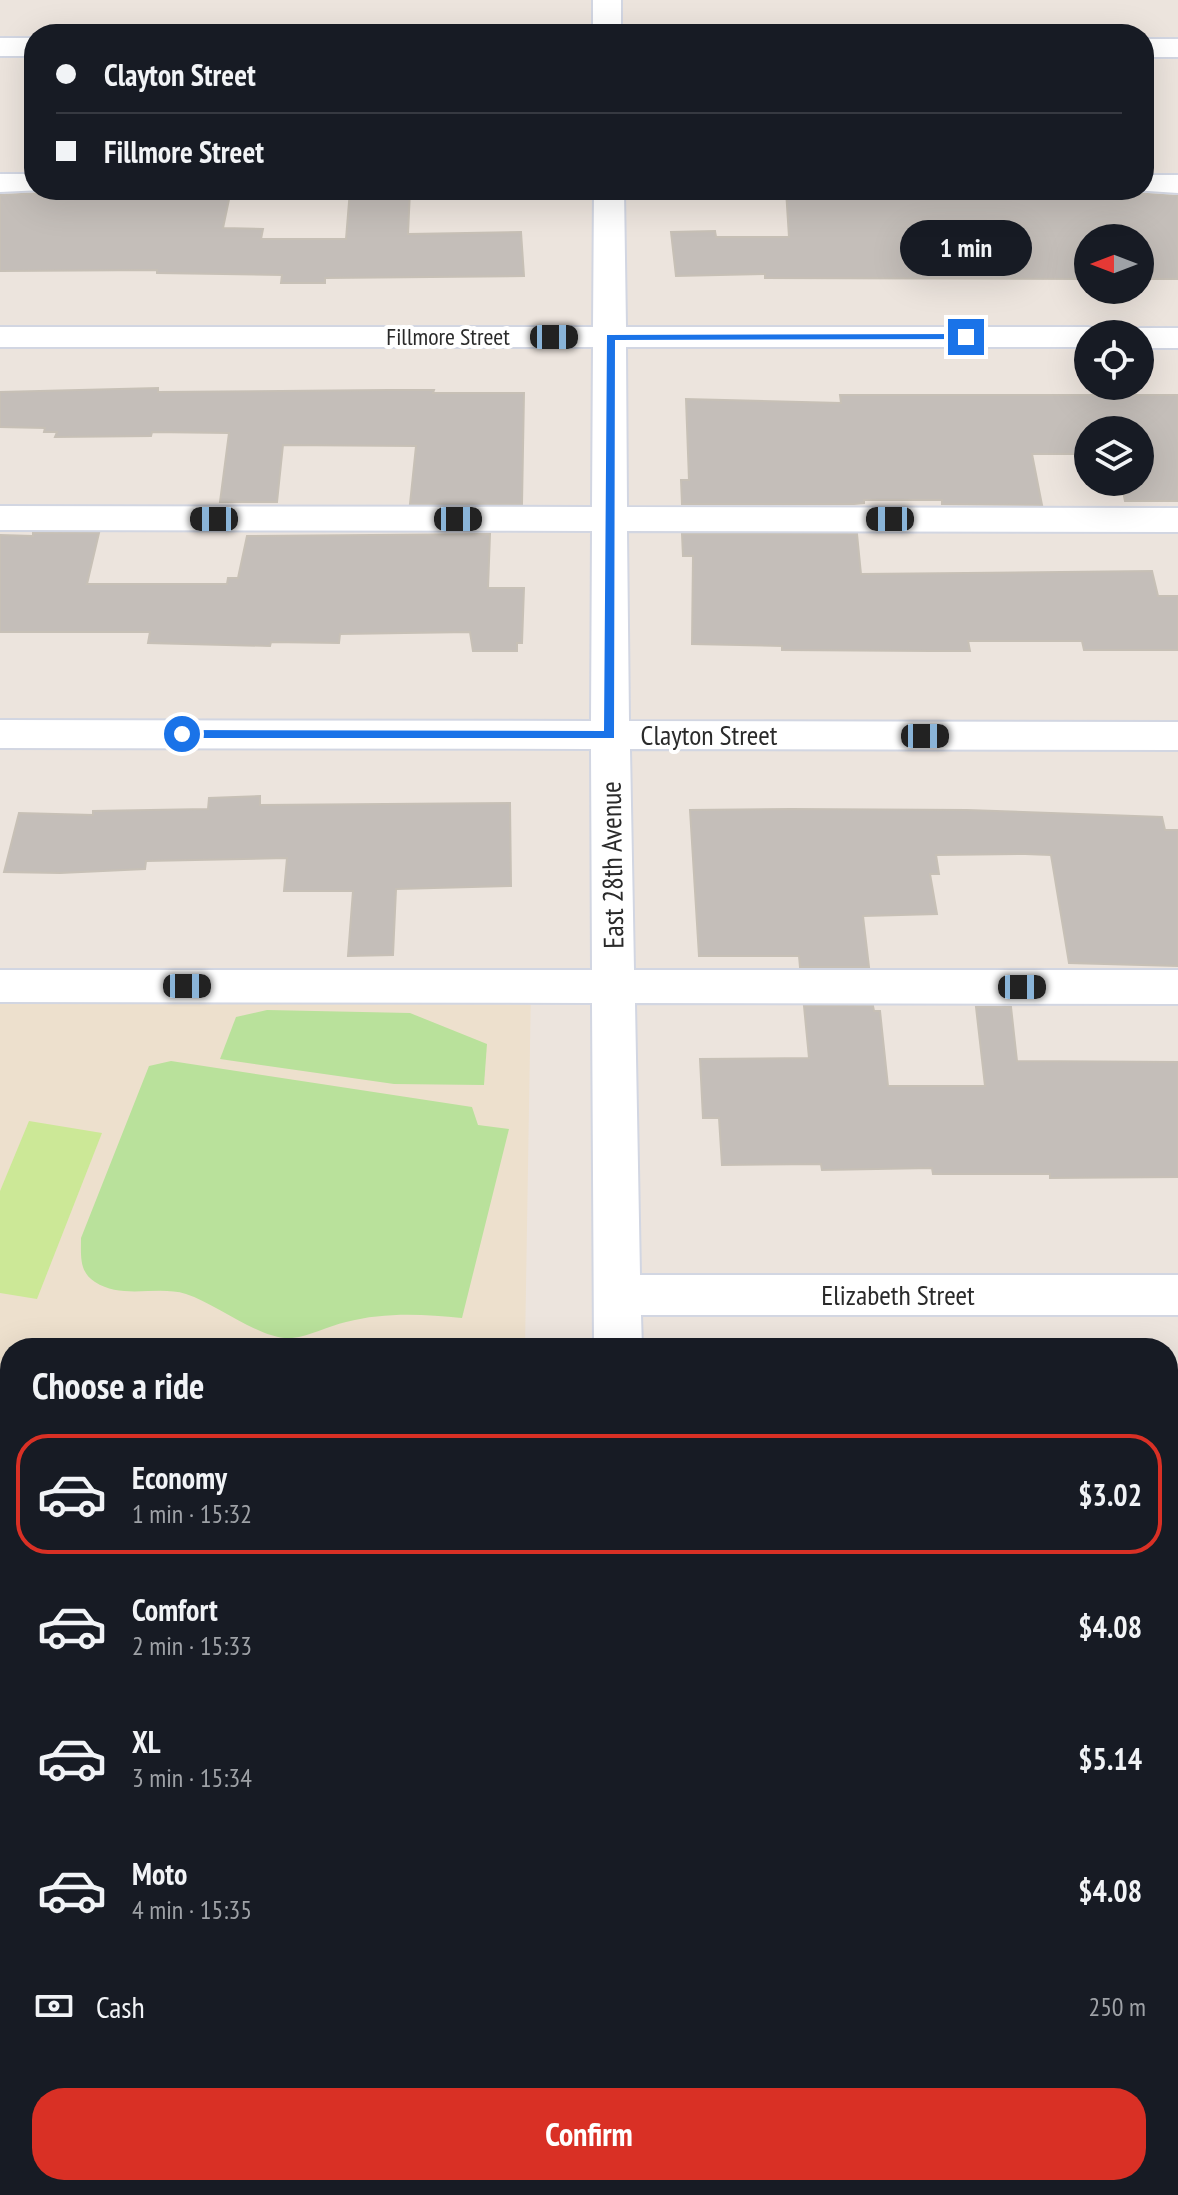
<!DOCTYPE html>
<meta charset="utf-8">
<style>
body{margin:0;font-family:"PT Sans Narrow",sans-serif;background:#242831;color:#f1f3f6;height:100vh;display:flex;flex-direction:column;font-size:30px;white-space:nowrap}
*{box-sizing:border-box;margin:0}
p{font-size:26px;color:#9ea1a6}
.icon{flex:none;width:44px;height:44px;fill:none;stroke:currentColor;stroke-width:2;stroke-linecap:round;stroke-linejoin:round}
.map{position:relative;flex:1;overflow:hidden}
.drawer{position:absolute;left:0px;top:1338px;width:1178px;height:858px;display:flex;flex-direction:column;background:#171b24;border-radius:32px 32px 0 0;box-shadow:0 8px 32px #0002}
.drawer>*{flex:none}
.guide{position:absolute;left:24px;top:24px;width:1130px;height:176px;border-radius:32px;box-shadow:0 8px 32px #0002;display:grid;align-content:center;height:176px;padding:0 32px;background:#171b24}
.needle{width:52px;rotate:270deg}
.tools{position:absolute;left:1074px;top:224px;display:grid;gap:16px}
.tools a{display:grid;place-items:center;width:80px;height:80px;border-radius:50%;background:#171b24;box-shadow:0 8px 32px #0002;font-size:40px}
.end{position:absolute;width:36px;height:36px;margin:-18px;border:10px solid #1a73e8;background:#fff;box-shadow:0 0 0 4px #fff}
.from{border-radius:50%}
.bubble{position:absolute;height:56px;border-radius:28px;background:#171b24;box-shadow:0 8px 32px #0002;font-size:26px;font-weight:700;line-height:56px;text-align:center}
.car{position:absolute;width:24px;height:48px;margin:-24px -12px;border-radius:10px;box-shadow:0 0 6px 2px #0007;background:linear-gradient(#222 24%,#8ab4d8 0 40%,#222 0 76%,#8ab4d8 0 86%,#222 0)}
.guide b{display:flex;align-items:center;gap:28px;height:76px;font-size:30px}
.guide b+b{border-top:2px solid #363941}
.guide i{width:20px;height:20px;background:#f1f3f6}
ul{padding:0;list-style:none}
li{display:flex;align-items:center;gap:24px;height:120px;margin:0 16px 12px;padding:0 16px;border:4px solid transparent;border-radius:32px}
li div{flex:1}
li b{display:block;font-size:30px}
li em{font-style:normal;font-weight:700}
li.on{border-color:#d93025}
li>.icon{width:72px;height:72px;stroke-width:1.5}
h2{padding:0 32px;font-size:36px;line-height:96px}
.pay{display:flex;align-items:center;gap:20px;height:88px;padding:0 32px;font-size:30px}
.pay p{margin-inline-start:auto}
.primary-button{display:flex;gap:16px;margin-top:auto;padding:16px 32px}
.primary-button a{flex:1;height:92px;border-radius:32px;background:#d93025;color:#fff;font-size:32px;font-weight:700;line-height:92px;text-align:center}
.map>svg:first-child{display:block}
.education{fill:#ede0cd}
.green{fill:#b9e19b}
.pitch{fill:#cce897}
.building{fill:#c4beb9;stroke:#c7c0b6;stroke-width:2}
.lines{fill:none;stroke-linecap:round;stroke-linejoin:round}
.minor-casing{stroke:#d2d6e2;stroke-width:4}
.minor{fill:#fff;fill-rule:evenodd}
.route{fill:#1a73e8}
.labels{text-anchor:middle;stroke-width:8;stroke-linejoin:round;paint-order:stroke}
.far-street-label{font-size:24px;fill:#2a2a2a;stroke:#fff}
.street-label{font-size:28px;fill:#2a2a2a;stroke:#fff}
</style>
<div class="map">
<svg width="1178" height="2195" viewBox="0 0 1178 2195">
<rect width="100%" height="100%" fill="#ece4dd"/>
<polygon class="education" points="0,986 531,986 525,1348 10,1348 10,2042 0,2042"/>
<g class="green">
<polygon points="267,1010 410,1013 487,1044 484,1085 394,1084 220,1059 236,1017"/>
<path d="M171,1061L472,1107L478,1125L509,1129L462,1318C423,1314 384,1312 346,1322C328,1326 311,1336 292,1338C262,1341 219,1305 186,1294C157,1285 123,1300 95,1282C79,1272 81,1256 81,1238L149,1066Z"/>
</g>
<polygon class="pitch" points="29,1121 102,1133 37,1299 0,1293 0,1191"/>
<g class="building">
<polygon points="46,190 231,190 223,228 263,229 261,239 346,239 350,190 410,190 408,234 521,232 524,276 325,278 325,283 281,283 282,275 157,273 157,270 0,271 0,195 43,193"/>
<polygon points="786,190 1130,190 1133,193 1178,196 1178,279 1140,279 1140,238 1088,238 1088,279 765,278 765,274 676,276 671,232 715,231 716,237 789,237"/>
<polygon points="158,388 158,392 389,390 434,390 433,393 524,393 522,504 410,504 416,446 283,445 277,502 220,502 229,433 152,432 151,436 55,437 57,432 44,432 45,428 0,427 0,392"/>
<polygon points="840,395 1178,395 1178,501 1125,501 1121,482 1140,482 1140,430 1088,430 1088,454 1032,454 1042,505 942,504 942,500 864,500 864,503 854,504 682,504 681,480 689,480 686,399 841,403"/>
<polygon points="33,533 99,533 87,584 227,584 228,578 238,578 247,536 490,534 488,588 524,588 522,643 517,643 517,651 473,651 470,632 340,634 339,643 271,642 270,646 148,643 150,632 0,632 0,535 33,536"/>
<polygon points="682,534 857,534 861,574 1152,571 1158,596 1178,596 1178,650 1084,650 1082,641 968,641 970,651 931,651 782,650 782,646 692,644 693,556 683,556"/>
<polygon points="260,796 260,805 510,803 511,886 396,889 393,955 348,956 353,891 284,891 287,858 146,861 145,869 60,873 4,872 19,813 93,815 93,811 208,809 209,798"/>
<polygon points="791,809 967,810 1162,817 1165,830 1178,830 1178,966 1069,963 1051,855 1025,854 936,855 939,874 930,874 937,914 863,916 869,967 800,967 799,956 699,956 690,810"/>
<polygon points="804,1006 873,1006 874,1011 880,1011 888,1086 985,1086 976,1007 1011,1007 1017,1061 1178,1062 1178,1177 1050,1178 1050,1174 933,1174 932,1168 822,1170 821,1164 722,1165 719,1118 703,1118 700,1059 809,1058"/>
</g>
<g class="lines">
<g class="minor-casing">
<g id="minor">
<rect x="593" y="0" width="28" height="34"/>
<rect x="0" y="38" width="34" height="18"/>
<rect x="1144" y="39" width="34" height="18"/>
<polygon points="0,174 34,174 34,190 43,190 0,192"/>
<polygon points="1144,175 1178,175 1178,193 1133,190 1144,190"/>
<polygon points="594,190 624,190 626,327 1088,327 1100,330 1102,334 1088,334 1088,347 626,347 627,507 1178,508 1178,532 627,531 629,721 1178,722 1178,750 630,749 634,970 1178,970 1178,1004 635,1003 640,1275 1178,1275 1178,1315 641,1315 642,1348 594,1348 592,1003 0,1002 0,970 592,970 591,749 0,748 0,720 591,721 592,531 0,530 0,506 592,507 593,347 0,347 0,327 593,327"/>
<polygon points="1140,328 1178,328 1178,348 1140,348 1140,334 1126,334"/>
<rect x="1168" y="1659" width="10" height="50"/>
<polygon points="0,2138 10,2138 10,2186 32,2186 31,2189 17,2195 0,2195"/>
<polygon points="1168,2139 1178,2139 1178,2195 1159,2195 1147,2190 1145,2186 1168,2186"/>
<rect x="595" y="2186" width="60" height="9"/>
</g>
</g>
<use href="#minor" class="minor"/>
</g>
<polygon class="route" points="966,334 970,339 615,340 614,738 182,738 176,734 182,730 604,731 607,335"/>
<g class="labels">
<g class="far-street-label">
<text x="448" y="345">Fillmore Street</text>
</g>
<g class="street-label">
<text x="709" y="745">Clayton Street</text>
<text transform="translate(612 865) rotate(-91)" y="10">East 28th Avenue</text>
<text x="898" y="1305">Elizabeth Street</text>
</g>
</g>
</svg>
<div class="tools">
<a><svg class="needle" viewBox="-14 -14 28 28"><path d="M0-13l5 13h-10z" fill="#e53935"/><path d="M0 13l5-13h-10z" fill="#9ea1a6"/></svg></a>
<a><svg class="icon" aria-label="locate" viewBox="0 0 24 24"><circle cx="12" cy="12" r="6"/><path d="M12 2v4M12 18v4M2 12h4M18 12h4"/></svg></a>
<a><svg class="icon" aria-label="layers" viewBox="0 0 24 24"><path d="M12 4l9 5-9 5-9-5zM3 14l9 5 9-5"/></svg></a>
</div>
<i class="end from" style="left:182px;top:734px"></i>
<i class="end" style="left:966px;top:337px"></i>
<div class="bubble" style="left:900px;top:220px;width:132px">1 min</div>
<i class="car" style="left:554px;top:337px;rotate:90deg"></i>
<i class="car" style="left:214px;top:519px;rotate:270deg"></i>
<i class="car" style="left:458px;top:519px;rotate:90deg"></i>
<i class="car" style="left:890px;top:519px;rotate:270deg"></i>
<i class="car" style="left:925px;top:736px;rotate:90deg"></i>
<i class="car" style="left:187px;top:986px;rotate:90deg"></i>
<i class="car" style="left:1022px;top:987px;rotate:90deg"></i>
<div class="guide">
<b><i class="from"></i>Clayton Street</b>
<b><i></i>Fillmore Street</b>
</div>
<section class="drawer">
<h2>Choose a ride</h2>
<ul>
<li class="on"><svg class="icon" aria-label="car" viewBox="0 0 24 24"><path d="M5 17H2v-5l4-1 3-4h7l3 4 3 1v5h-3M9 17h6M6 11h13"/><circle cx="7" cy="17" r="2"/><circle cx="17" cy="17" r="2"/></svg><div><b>Economy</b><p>1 min · 15:32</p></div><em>$3.02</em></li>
<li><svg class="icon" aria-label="car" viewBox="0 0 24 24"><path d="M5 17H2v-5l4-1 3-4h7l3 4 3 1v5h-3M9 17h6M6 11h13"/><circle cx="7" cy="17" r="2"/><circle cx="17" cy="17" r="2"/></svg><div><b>Comfort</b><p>2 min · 15:33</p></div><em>$4.08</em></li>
<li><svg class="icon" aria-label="car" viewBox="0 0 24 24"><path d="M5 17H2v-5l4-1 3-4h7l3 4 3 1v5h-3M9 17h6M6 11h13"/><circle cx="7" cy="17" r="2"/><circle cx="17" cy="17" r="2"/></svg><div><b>XL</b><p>3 min · 15:34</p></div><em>$5.14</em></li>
<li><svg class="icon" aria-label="car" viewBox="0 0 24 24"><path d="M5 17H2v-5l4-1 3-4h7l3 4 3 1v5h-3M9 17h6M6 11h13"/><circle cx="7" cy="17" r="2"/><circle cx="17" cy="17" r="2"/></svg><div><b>Moto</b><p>4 min · 15:35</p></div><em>$4.08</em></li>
</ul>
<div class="pay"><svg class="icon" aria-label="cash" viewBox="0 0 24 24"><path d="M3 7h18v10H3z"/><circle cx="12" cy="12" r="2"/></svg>Cash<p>250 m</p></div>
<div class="primary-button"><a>Confirm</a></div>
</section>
</div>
